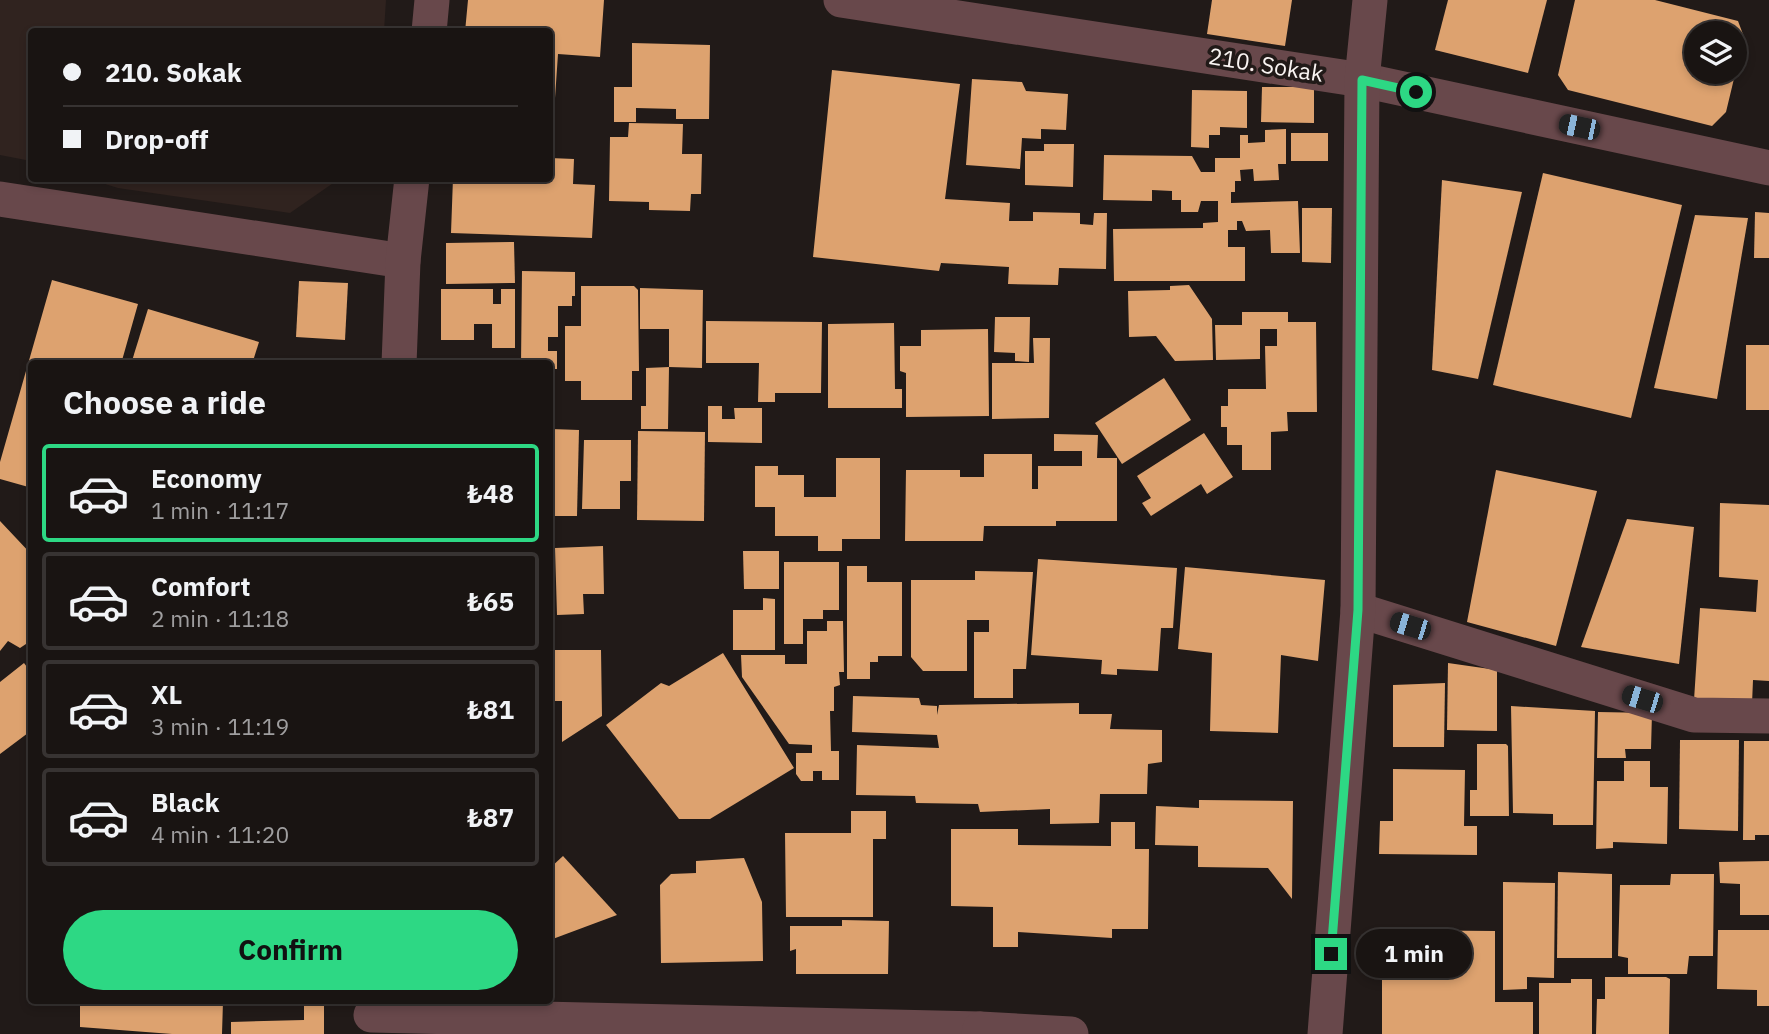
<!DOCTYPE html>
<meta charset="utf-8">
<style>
body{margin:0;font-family:"IBM Plex Sans",sans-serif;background:#221d1b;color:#f1f3f6;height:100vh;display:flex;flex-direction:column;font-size:26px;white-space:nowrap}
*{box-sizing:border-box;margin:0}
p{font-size:23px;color:#9f9e9f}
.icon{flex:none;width:38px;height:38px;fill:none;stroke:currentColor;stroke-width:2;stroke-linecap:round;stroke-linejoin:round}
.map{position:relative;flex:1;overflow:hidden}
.panel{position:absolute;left:28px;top:360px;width:525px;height:644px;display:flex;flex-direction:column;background:#191412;border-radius:7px;box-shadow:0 4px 10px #0003,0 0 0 2px #373332}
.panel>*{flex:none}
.hud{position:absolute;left:28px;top:28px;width:525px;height:154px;border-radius:7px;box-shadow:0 4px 10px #0003,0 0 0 2px #373332;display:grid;align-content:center;height:154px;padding:0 35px;background:#191412}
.tools{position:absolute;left:1684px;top:21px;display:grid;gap:14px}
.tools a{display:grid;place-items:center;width:63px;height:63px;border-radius:50%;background:#191412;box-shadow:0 4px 10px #0003,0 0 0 2px #373332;font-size:35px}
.end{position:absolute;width:32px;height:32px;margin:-16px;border:9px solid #2dd884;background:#111;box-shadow:0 0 0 4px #111}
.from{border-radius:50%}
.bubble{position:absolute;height:49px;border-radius:24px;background:#191412;box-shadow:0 4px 10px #0003,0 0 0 2px #373332;font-size:23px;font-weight:800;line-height:49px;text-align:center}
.car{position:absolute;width:21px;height:42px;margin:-21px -10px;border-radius:9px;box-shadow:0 0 5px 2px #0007;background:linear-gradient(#222 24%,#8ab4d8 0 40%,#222 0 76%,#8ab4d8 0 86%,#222 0)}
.hud b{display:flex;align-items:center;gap:24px;height:66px;font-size:26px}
.hud b+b{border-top:2px solid #373332}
.hud i{width:18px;height:18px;background:#f1f3f6}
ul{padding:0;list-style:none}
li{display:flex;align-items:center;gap:21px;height:98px;margin:0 14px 10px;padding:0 21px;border:4px solid #373332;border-radius:7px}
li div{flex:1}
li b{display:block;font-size:26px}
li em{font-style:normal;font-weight:800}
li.on{border-color:#2dd884}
li>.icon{width:63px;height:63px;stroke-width:1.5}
h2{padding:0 35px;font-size:32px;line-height:84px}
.cta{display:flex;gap:14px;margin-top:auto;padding:14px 35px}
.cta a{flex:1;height:80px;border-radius:42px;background:#2dd884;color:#111;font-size:28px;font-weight:800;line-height:80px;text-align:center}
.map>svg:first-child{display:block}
.built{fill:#30231f}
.building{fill:#dda26f;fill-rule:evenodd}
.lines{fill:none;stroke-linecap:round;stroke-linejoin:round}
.street{stroke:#68484b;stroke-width:35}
.route{stroke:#2dd884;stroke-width:9}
.labels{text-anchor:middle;stroke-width:7;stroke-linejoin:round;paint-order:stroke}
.street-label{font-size:23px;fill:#f9f4f2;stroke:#211a18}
</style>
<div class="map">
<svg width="1769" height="1034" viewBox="0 0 1769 1034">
<rect width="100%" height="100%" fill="#211a18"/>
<g class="built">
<polygon points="0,0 386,0 384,31 32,32 31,161 0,155"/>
<polygon points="89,179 339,179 290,213 118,188"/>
</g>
<g class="building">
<polygon points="468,0 604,0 600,57 558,54 552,142 550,142 550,32 465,32"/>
<polygon points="1212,0 1292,0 1285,46 1207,34"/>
<polygon points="1448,0 1547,0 1528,73 1435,50"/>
<path d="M1575,0H1655L1738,21L1744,37L1726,112L1712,126L1568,90L1558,75ZM1696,33H1734V72H1696Z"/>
<polygon points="632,43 710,45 709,119 676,119 676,109 636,108 636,122 614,122 614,87 632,87"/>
<polygon points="832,70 960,84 945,199 1010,203 1009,221 1033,221 1033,212 1080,213 1080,224 1093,225 1094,213 1107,213 1106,269 1059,268 1058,285 1008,284 1009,267 941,263 939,271 813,257"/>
<polygon points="972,79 1022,82 1026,91 1068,94 1066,130 1041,129 1041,139 1022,138 1020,169 966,165"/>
<polygon points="1262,87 1314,87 1314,123 1261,122"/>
<polygon points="1192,90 1247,91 1247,128 1220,127 1220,135 1209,135 1209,148 1191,147"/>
<polygon points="629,123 683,124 682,154 702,154 701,194 691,194 690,211 649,210 649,202 609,201 610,137 628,137"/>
<polygon points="1286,129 1286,164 1278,164 1279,180 1254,181 1253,169 1240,170 1241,181 1235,181 1235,192 1231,192 1231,203 1298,201 1300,253 1271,253 1270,230 1246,231 1242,221 1237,221 1237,230 1228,230 1228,247 1245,247 1245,281 1114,281 1113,229 1203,228 1203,223 1218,222 1218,201 1201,201 1198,212 1181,212 1181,200 1172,200 1172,191 1152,190 1152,201 1103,200 1104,155 1192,156 1201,172 1215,172 1215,158 1240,158 1240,135 1248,135 1248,143 1265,142 1265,130"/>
<rect x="1291" y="133" width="37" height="28"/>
<polygon points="1044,144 1074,144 1073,187 1025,185 1025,151 1044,151"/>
<polygon points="550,158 574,159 573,184 595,185 592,238 451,233 453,178 550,178"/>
<polygon points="1543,173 1682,205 1631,418 1493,385"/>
<polygon points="1442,180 1522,192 1478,379 1432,370"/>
<polygon points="1302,208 1332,208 1331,263 1302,262"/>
<polygon points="1755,212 1769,213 1769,258 1754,258"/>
<polygon points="1695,215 1748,218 1717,399 1654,388"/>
<polygon points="514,242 515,283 446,284 446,243"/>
<polygon points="522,271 575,272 575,296 572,296 572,306 558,306 558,337 548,337 548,351 557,351 557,369 550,369 550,364 521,364"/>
<polygon points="52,280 138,304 121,364 32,364 32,488 0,479 0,462"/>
<polygon points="299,281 348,283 345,340 296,337"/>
<polygon points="1189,285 1212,319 1213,360 1175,361 1156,336 1129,337 1128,291 1170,290 1170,286"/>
<polygon points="581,286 634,286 638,290 639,371 632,371 632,400 581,400 581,381 565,381 565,326 581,326"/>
<polygon points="640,288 703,290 702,368 669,367 669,329 640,329"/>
<polygon points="441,289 493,289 493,304 501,304 501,289 515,289 515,348 492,348 492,324 474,324 474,340 441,340"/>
<polygon points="148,309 259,342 252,364 131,364"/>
<polygon points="1242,312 1288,312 1288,322 1316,322 1317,412 1287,412 1288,431 1271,432 1271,470 1242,470 1242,445 1227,445 1227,427 1221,427 1221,406 1228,406 1228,389 1266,389 1265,346 1277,346 1277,329 1260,329 1260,359 1216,360 1215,325 1242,325"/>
<polygon points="995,317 1030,317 1029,362 1015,361 1015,353 994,352"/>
<polygon points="706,321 822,322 821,393 775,393 775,402 758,402 759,363 706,363"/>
<polygon points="894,323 895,389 902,389 902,408 828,408 828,324"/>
<polygon points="988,329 989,416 906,417 906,373 900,371 900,346 921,346 921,330"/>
<polygon points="1033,338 1050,338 1049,418 992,419 992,363 1034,363"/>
<rect x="1746" y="345" width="23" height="65"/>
<polygon points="304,360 360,360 361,364 304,364"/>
<polygon points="669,367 668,429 641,429 641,406 646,406 646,368"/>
<polygon points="1164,378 1191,420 1122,464 1095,423"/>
<polygon points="708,406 722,406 722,419 735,419 734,408 762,408 762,443 708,442"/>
<polygon points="551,429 579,430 577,516 550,516"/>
<polygon points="638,431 705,432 704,521 637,520"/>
<polygon points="1204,433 1233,477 1207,494 1201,484 1151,516 1142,503 1151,498 1137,476"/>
<polygon points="1054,434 1098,435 1097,458 1117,458 1117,521 1056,521 1056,526 984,526 983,541 905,541 906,470 960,470 960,477 984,477 984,454 1032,454 1032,489 1038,489 1038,466 1082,466 1082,451 1054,451"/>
<polygon points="584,440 631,440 631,481 620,481 620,509 582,509"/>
<polygon points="836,458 880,458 880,539 842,539 842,551 818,551 818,536 775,536 775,507 755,507 755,466 778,466 778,475 804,475 804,497 836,497"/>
<polygon points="1496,470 1597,491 1556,646 1467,622"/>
<polygon points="1720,503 1769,505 1769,681 1753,680 1752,704 1694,700 1700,608 1756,612 1758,580 1719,577"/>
<polygon points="1627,519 1694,527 1679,664 1581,647"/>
<polygon points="0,521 32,555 32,649 26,644 20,648 8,641 0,651"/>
<polygon points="603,546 604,594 583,594 584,614 557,615 555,548"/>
<polygon points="743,551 779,551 779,589 744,589"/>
<polygon points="1038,559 1177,568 1173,628 1161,628 1158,671 1117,669 1117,675 1101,674 1102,660 1031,655"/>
<polygon points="784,562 839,562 839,610 823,610 823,619 803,619 803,644 784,644"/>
<polygon points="847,566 867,566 867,582 902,582 902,656 878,656 878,662 870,662 870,679 847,679"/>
<polygon points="1185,567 1325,580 1318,661 1281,655 1278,733 1210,731 1212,653 1178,649"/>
<polygon points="975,571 1033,572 1026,669 1013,669 1013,698 974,698 974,632 989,632 989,620 967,620 967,671 923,671 911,657 911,580 975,580"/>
<polygon points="763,598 775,599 775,650 733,650 733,610 763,610"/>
<polygon points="827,621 843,621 844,672 839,672 840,685 834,687 834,711 830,711 831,751 839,751 839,780 822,780 822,771 813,771 813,781 801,781 796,774 796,753 812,753 812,745 789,744 742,677 741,655 785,655 785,664 807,664 807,631 827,631"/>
<polygon points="550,650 601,650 602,716 562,742 562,701 550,701"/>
<polygon points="723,653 794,768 710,819 679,819 606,725 661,683 669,686"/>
<polygon points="24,663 30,671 32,669 32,730 0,754 0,682"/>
<polygon points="1448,663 1497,670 1497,731 1447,730"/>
<polygon points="1445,683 1444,747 1393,747 1393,685"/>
<polygon points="853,696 919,698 921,705 937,706 937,715 939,705 1079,703 1079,714 1112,714 1110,729 1162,730 1162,762 1148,764 1147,794 1100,794 1099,823 1050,824 1050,809 980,812 978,804 916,803 915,796 856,795 857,745 939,748 937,735 852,732"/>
<polygon points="1511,706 1595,711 1593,825 1553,825 1553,814 1513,813"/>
<polygon points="1598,712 1652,713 1651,749 1625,749 1626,758 1597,758"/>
<polygon points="1680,740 1739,740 1738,831 1679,829"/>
<polygon points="1744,741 1769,741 1769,835 1755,835 1755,840 1743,840"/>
<polygon points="1477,744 1506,744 1508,746 1509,816 1470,816 1470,790 1477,790"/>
<polygon points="1624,761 1650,761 1650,787 1668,787 1667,844 1613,842 1613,848 1596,849 1597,781 1624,781"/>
<polygon points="1393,769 1465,770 1464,826 1477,826 1477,855 1379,854 1380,821 1393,821"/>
<polygon points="1199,800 1293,801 1292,899 1268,868 1198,867 1198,846 1155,845 1156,806 1199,808"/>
<polygon points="851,811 886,811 886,839 873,839 873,917 786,917 785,833 851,833"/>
<polygon points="1111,822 1135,822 1135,849 1149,849 1148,929 1112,929 1112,938 1018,932 1018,947 993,947 993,907 951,906 951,829 1018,829 1018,845 1111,846"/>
<polygon points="563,856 617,915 550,940 550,868"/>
<polygon points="744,858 762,902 763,961 661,963 660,885 671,874 696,873 696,861"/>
<polygon points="1769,861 1769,915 1740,915 1740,884 1720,883 1719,862"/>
<polygon points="1558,872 1612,874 1612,958 1557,958"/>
<polygon points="1671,874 1714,874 1713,956 1689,956 1687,974 1628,974 1628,958 1618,956 1620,885 1670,885"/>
<polygon points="1503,882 1555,883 1554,978 1527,977 1527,989 1503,990"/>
<polygon points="842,920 889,921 888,974 796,974 796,949 790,951 790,926 842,926"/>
<polygon points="1382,930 1495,931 1495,1002 1533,1002 1533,1034 1382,1034"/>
<polygon points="1718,930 1769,930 1769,1006 1757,1006 1757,990 1717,989"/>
<polygon points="1605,977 1666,977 1670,979 1669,1034 1596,1034 1597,999 1605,999"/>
<polygon points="1571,979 1592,979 1592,1034 1539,1034 1539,983 1571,983"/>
<polygon points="80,1001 223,1001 222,1034 172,1034 80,1027"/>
<polygon points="324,1004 324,1034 231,1034 231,1022 304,1020 304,1005"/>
</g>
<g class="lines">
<g class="street">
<polyline points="841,0 1362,80 1769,168"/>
<polyline points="429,32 432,0"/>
<polyline points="0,199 403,261"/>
<polyline points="399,364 403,261 412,178"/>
<polyline points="1358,610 1694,715 1769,716"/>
<polyline points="371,1015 980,1029"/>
<polyline points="979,1034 980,1029 1071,1034"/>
<polyline points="1325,1034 1358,610 1362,80 1370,0"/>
</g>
</g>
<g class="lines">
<polyline class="route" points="1331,954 1358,610 1362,80 1416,92"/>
</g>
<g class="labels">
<g class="street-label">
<text transform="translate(1266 65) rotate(9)" y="8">210. Sokak</text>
</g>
</g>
</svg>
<div class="tools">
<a><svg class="icon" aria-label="layers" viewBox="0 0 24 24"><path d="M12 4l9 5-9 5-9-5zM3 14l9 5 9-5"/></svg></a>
</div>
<i class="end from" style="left:1416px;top:92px"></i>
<i class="end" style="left:1331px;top:954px"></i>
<div class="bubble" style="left:1356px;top:929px;width:116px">1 min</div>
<i class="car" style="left:1579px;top:127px;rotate:282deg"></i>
<i class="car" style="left:1410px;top:626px;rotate:287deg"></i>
<i class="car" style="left:1642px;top:699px;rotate:287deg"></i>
<div class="hud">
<b><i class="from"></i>210. Sokak</b>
<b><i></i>Drop-off</b>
</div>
<section class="panel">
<h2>Choose a ride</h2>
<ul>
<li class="on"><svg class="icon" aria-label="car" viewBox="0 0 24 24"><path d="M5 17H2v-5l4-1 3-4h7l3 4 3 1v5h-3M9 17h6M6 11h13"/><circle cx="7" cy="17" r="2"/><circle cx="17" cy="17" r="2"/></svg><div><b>Economy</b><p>1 min · 11:17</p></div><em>₺48</em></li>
<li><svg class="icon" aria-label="car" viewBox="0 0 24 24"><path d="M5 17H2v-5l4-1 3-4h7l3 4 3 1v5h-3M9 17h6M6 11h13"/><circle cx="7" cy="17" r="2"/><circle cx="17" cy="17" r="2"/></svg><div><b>Comfort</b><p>2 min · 11:18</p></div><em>₺65</em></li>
<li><svg class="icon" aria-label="car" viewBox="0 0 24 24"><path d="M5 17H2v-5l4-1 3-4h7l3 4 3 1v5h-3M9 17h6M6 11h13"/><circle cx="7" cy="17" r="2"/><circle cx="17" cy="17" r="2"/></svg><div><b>XL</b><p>3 min · 11:19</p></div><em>₺81</em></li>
<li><svg class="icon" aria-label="car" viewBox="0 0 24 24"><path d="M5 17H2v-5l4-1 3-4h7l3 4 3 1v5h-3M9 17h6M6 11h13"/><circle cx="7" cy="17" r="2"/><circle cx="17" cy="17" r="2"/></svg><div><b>Black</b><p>4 min · 11:20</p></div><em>₺87</em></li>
</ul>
<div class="cta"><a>Confirm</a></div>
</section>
</div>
